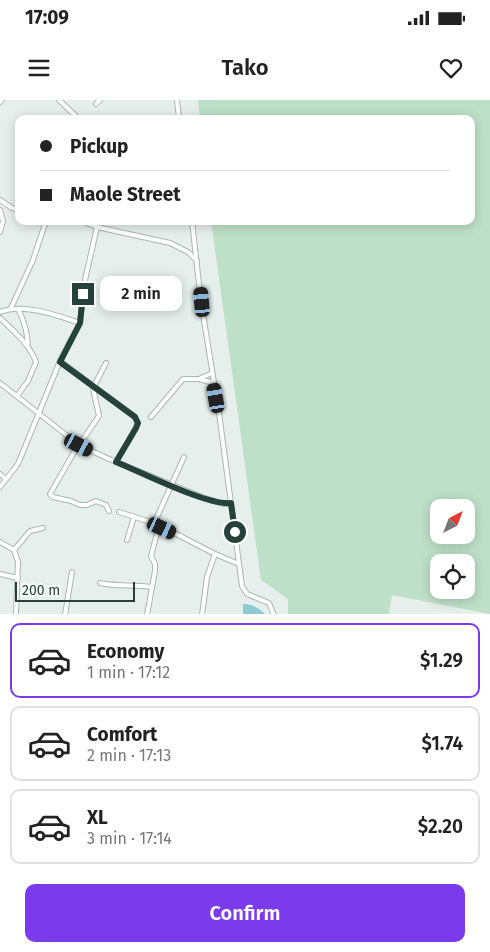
<!DOCTYPE html>
<meta charset="utf-8">
<style>
body{margin:0;font-family:"Fira Sans",sans-serif;background:#f2f2f2;color:#222;height:100vh;display:flex;flex-direction:column;font-size:19px;white-space:nowrap}
*{box-sizing:border-box;margin:0}
p{font-size:16px;color:#767676}
.icon{flex:none;width:28px;height:28px;fill:none;stroke:currentColor;stroke-width:2;stroke-linecap:round;stroke-linejoin:round}
.map{position:relative;height:514px;overflow:hidden}
.sheet{display:flex;flex-direction:column;background:#fff;flex:1}
.sheet>*{flex:none}
.guide{position:absolute;left:15px;top:15px;width:460px;height:110px;border-radius:10px;box-shadow:0 2px 12px #0003;display:grid;align-content:center;height:110px;padding:0 25px;background:#fff}
.needle{width:32px;rotate:42deg}
.tools{position:absolute;left:430px;top:399px;display:grid;gap:10px}
.tools a{display:grid;place-items:center;width:45px;height:45px;border-radius:10px;background:#fff;box-shadow:0 2px 12px #0003;font-size:25px}
.scale{position:absolute;left:15px;bottom:12px;width:120px;box-sizing:border-box;padding-left:5px;border:2px solid #24423a;border-top:0;font-size:14px;line-height:18px;white-space:nowrap;color:#24423a;-webkit-text-stroke:4px #f7fbf9;paint-order:stroke}
.end{position:absolute;width:22px;height:22px;margin:-11px;border:6px solid #24423a;background:#fff;box-shadow:0 0 0 2px #fff}
.from{border-radius:50%}
.bubble{position:absolute;height:35px;border-radius:10px;background:#fff;box-shadow:0 2px 12px #0003;font-size:16px;font-weight:600;line-height:35px;text-align:center}
.car{position:absolute;width:15px;height:30px;margin:-15px -8px;border-radius:6px;box-shadow:0 0 4px 1px #0007;background:linear-gradient(#222 24%,#8ab4d8 0 40%,#222 0 76%,#8ab4d8 0 86%,#222 0)}
.guide b{display:flex;align-items:center;gap:18px;height:48px;font-size:19px}
.guide b+b{border-top:1px solid #e0e0e0}
.guide i{width:12px;height:12px;background:#222}
ul{padding:9px 0 0;list-style:none}
li{display:flex;align-items:center;gap:15px;height:75px;margin:0 10px 8px;padding:0 15px;border:2px solid #e0e0e0;border-radius:10px}
li div{flex:1}
li b{display:block;font-size:19px}
li em{font-style:normal;font-weight:600}
li.selected{border-color:#7c3aed}
li>.icon{width:45px;height:45px;stroke-width:1.5}
.action{display:flex;gap:10px;margin-top:auto;padding:10px 25px}
.action a{flex:1;height:58px;border-radius:10px;background:#7c3aed;color:#fff;font-size:20px;font-weight:600;line-height:58px;text-align:center}
.status{display:flex;justify-content:space-between;align-items:center;height:35px;padding:0 25px;background:#fff;direction:ltr}
.status svg{height:14px;fill:currentColor}
header{display:flex;justify-content:space-between;align-items:center;height:65px;padding:0 25px;background:#fff;font-size:22px;font-weight:600}
.map>svg:first-child{display:block}
.green{fill:#bfe0c8;fill-rule:evenodd}
.water{fill:#8ec9d4}
.lines{fill:none;stroke-linecap:round;stroke-linejoin:round}
.minor-casing{stroke:#a8b8b2;stroke-width:6}
.minor{stroke:#fff;stroke-width:4}
.route{stroke:#24423a;stroke-width:6}
</style>
<div class="status"><b>17:09</b><svg viewBox="0 0 49 12"><path d="M0 12V9h3v3zM5 12V6h3v6zM10 12V3h3v9zM15 12V0h3v12zM26 1h20v11H26zM47 4h2v5h-2z"/></svg></div>
<header><svg class="icon" aria-label="menu" viewBox="0 0 24 24"><path d="M4 6h16M4 12h16M4 18h16"/></svg>Tako<svg class="icon" aria-label="heart" viewBox="0 0 24 24"><path d="M12 20l-8-8c-3-5 5-10 8-4 3-6 11-1 8 4z"/></svg></header>
<div class="map">
<svg width="490" height="515" viewBox="0 0 490 515">
<rect width="100%" height="100%" fill="#e6efeb"/>
<path class="green" d="M198,0H490V514L392,495L389,514H288V499L261,480L211,121H471V19H200ZM439,408H466V435H439ZM439,462H466V490H439Z"/>
<path class="water" d="M243,504C252,504 259,508 265,514H243Z"/>
<g class="lines">
<g class="minor-casing">
<g id="minor">
<polyline points="59,0 79,19"/>
<polyline points="177,0 179,19"/>
<polyline points="0,2 2,0"/>
<polyline points="96,4 100,0"/>
<polyline points="0,100 12,108 19,110"/>
<polyline points="0,110 3,121 0,132"/>
<polyline points="81,121 97,127 170,143 188,152 197,161"/>
<polyline points="192,121 201,202 219,313 242,486 247,494 269,503 274,515"/>
<polyline points="11,208 33,160 46,121"/>
<path d="M18,209C25,222 27,232 28,247"/>
<path d="M0,212C24,203 56,215 80,223"/>
<path d="M0,218C13,230 30,245 36,262L28,281L17,296"/>
<polyline points="60,261 135,317 137,323 136,328 116,362"/>
<polyline points="106,263 93,288 99,316 73,354 50,394 53,397 71,401 80,405 87,405 96,401 106,405 109,411"/>
<polyline points="199,279 212,273"/>
<polyline points="0,283 79,345 109,359 202,397 223,404 231,403"/>
<polyline points="151,317 183,279 199,279 214,283"/>
<polyline points="184,357 157,417 157,424 215,454 239,464"/>
<polyline points="0,374 6,379"/>
<polyline points="0,387 18,364 60,261 80,223 85,180 97,127 100,121"/>
<polyline points="119,412 157,424"/>
<polyline points="127,440 134,417"/>
<polyline points="0,442 14,450 18,462 16,515"/>
<polyline points="14,450 30,431 43,428"/>
<polyline points="0,474 18,478"/>
<path d="M100,483C117,487 134,484 152,487"/>
<polyline points="65,515 72,472"/>
<polyline points="147,515 155,471 155,464 151,456 159,426"/>
<polyline points="202,515 207,477 215,454"/>
</g>
</g>
<use href="#minor" class="minor"/>
</g>
<g class="lines">
<path class="route" d="M83,194L80,223L60,262L135,317L138,323L136,328L116,362C141,372 208,406 231,403L235,432"/>
</g>
</svg>
<div class="tools">
<a><svg class="needle" viewBox="-14 -14 28 28"><path d="M0-13l5 13h-10z" fill="#e53935"/><path d="M0 13l5-13h-10z" fill="#767676"/></svg></a>
<a><svg class="icon" aria-label="locate" viewBox="0 0 24 24"><circle cx="12" cy="12" r="6"/><path d="M12 2v4M12 18v4M2 12h4M18 12h4"/></svg></a>
</div>
<div class="scale">200 m</div>
<i class="end from" style="left:235px;top:432px"></i>
<i class="end" style="left:83px;top:194px"></i>
<div class="bubble" style="left:100px;top:176px;width:82px">2 min</div>
<i class="car" style="left:202px;top:202px;rotate:355deg"></i>
<i class="car" style="left:216px;top:298px;rotate:350deg"></i>
<i class="car" style="left:79px;top:345px;rotate:117deg"></i>
<i class="car" style="left:162px;top:428px;rotate:115deg"></i>
<div class="guide">
<b><i class="from"></i>Pickup</b>
<b><i></i>Maole Street</b>
</div>
</div>
<section class="sheet">
<ul>
<li class="selected"><svg class="icon" aria-label="car" viewBox="0 0 24 24"><path d="M5 17H2v-5l4-1 3-4h7l3 4 3 1v5h-3M9 17h6M6 11h13"/><circle cx="7" cy="17" r="2"/><circle cx="17" cy="17" r="2"/></svg><div><b>Economy</b><p>1 min · 17:12</p></div><em>$1.29</em></li>
<li><svg class="icon" aria-label="car" viewBox="0 0 24 24"><path d="M5 17H2v-5l4-1 3-4h7l3 4 3 1v5h-3M9 17h6M6 11h13"/><circle cx="7" cy="17" r="2"/><circle cx="17" cy="17" r="2"/></svg><div><b>Comfort</b><p>2 min · 17:13</p></div><em>$1.74</em></li>
<li><svg class="icon" aria-label="car" viewBox="0 0 24 24"><path d="M5 17H2v-5l4-1 3-4h7l3 4 3 1v5h-3M9 17h6M6 11h13"/><circle cx="7" cy="17" r="2"/><circle cx="17" cy="17" r="2"/></svg><div><b>XL</b><p>3 min · 17:14</p></div><em>$2.20</em></li>
</ul>
<div class="action"><a>Confirm</a></div>
</section>
